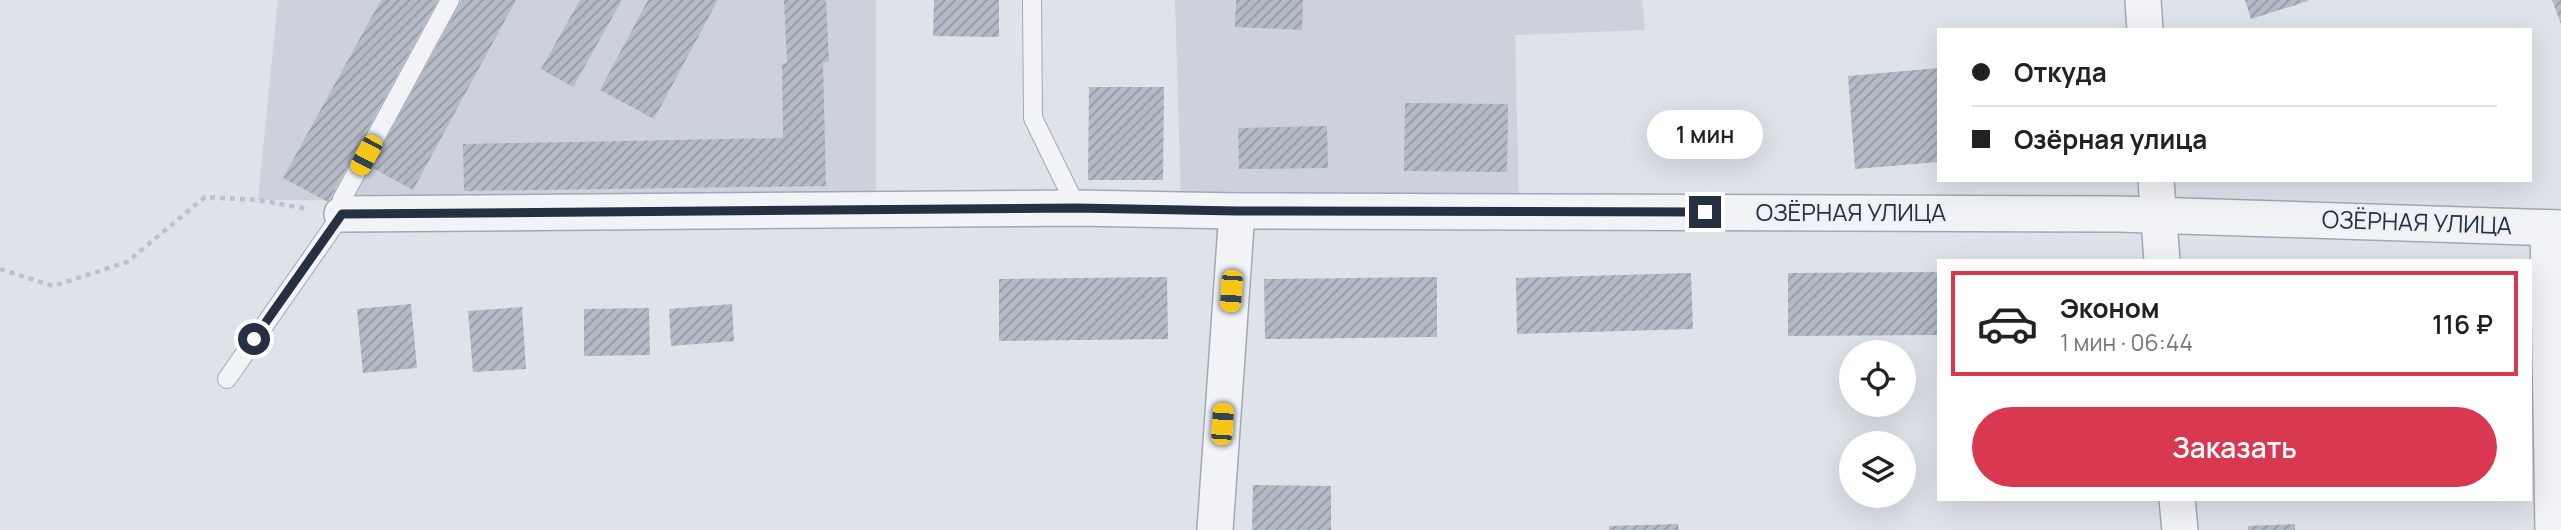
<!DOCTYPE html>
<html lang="ru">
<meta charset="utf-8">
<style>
body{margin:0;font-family:Manrope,sans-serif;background:#f2f2f2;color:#222;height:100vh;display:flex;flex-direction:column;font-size:26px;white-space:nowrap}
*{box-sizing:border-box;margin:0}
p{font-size:23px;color:#767676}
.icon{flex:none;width:38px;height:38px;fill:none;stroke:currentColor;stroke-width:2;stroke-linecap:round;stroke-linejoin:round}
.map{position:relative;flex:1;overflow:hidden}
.drawer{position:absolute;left:1937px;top:259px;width:595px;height:242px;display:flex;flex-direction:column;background:#fff;border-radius:0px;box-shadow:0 7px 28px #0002}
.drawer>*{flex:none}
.guide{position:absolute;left:1937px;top:28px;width:595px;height:154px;border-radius:0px;box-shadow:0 7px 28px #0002;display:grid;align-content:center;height:154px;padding:0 35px;background:#fff}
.fabs{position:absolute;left:1839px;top:340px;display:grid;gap:14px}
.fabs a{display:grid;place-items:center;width:77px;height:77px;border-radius:50%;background:#fff;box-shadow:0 7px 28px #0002;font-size:35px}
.end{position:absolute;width:32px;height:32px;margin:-16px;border:9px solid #263041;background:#fff;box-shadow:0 0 0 4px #fff}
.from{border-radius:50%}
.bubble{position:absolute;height:49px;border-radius:24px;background:#fff;box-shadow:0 7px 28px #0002;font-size:23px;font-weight:600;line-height:49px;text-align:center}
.car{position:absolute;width:21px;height:42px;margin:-21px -10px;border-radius:9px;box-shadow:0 0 5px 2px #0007;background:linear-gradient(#f5c518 24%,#345 0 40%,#f5c518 0 76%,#345 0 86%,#f5c518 0)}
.guide b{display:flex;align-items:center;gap:24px;height:66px;font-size:26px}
.guide b+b{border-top:2px solid #e0e0e0}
.guide i{width:18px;height:18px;background:#222}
ul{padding:12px 0 0;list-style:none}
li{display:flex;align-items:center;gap:21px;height:105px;margin:0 14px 10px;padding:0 21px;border:4px solid transparent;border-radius:0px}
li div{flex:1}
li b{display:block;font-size:26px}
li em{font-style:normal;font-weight:600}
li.active{border-color:#d83850}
li>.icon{width:63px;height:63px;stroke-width:1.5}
.cta{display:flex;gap:14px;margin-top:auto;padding:14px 35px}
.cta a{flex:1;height:80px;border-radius:42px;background:#d83850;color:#fff;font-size:28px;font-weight:600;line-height:80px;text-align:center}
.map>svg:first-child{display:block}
.built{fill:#ccd1db}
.building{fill:url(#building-hatch)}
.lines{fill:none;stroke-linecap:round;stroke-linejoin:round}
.lane-casing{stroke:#a3a9b3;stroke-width:20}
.street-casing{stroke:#a3a9b3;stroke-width:38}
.path{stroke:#bcc0c8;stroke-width:4.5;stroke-dasharray:5 5;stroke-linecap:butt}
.lane{stroke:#f1f3f7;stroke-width:18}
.street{stroke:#f1f3f7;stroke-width:35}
.route{stroke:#263041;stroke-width:9}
.labels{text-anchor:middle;stroke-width:5;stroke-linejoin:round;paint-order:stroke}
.street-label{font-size:24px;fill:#263041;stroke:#edf1f6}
</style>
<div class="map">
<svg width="2561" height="530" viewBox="0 0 2561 530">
<defs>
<pattern id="building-hatch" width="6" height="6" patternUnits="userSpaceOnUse" patternTransform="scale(1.75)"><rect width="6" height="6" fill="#b5bbc6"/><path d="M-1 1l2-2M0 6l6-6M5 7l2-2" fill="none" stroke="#9398a2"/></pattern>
</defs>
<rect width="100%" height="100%" fill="#dee2e9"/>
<g class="built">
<polygon points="278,0 876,0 876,203 258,200"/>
<polygon points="1175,0 1642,0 1645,30 1515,35 1519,200 1181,200"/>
</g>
<g class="building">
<polygon points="381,0 438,0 328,202 283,178"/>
<polygon points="462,0 516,0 413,190 371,167"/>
<polygon points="580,0 622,0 573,87 541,69"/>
<polygon points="648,0 718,0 654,119 600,90"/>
<polygon points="784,0 826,0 829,62 823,63 826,186 464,191 463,144 783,138 782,64 787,63"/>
<polygon points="934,0 999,0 999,37 933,36"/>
<polygon points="1236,0 1303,0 1302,30 1235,27"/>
<polygon points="2245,0 2308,0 2308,1 2251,19"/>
<polygon points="2552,0 2561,0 2561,24"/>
<polygon points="1939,68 1939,162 1855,169 1848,76"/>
<polygon points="1089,87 1164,87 1163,180 1088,180"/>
<polygon points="1405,103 1508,104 1507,172 1404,171"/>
<polygon points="1327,126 1328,168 1239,169 1238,128"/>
<polygon points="1939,272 1939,335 1788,336 1788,273"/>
<polygon points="1691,273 1693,329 1517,334 1516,278"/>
<polygon points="1167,277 1168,339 999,341 999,279"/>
<polygon points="1437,277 1437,337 1265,339 1264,279"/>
<polygon points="411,304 417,368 363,373 357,309"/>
<polygon points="732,304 734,341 671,346 669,309"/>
<polygon points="522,307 526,369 473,372 468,311"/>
<polygon points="649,308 650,355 584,356 584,309"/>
<polygon points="1253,485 1331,486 1331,530 1252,530"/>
<polygon points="1678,524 1679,530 1609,530 1609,526"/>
<polygon points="2295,524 2295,530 2248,530 2248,526"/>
</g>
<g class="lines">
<g class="lane-casing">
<g id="lane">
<polyline points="1032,0 1033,118 1077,208"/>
<polyline points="227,379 342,214 342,199 450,0"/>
</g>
</g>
<g class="street-casing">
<g id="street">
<polyline points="2143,0 2145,30"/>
<polyline points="2156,180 2162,261"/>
<polyline points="342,214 1077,208 1237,211 2118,214 2561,228"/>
<polyline points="2548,228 2553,530"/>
<polyline points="2177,499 2180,530"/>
<polyline points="1215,530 1237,211"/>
</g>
</g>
<polyline class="path" points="0,269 53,286 127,262 205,197 258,200 308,209"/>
<use href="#lane" class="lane"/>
<use href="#street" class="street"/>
</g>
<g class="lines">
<polyline class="route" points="254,339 342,214 1077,208 1237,211 1705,212"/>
</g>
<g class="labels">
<g class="street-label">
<text x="1851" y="221">ОЗЁРНАЯ УЛИЦА</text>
<text transform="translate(2417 223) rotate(2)" y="8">ОЗЁРНАЯ УЛИЦА</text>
</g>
</g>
</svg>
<div class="fabs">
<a><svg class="icon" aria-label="locate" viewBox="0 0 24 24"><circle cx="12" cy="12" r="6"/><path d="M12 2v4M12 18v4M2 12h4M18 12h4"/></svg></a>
<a><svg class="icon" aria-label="layers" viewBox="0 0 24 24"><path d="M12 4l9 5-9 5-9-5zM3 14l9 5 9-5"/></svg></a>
</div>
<i class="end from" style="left:254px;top:339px"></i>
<i class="end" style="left:1705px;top:212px"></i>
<div class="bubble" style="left:1647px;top:110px;width:116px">1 мин</div>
<i class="car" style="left:366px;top:155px;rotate:208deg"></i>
<i class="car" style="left:1231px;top:291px;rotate:184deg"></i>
<i class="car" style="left:1222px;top:424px;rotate:4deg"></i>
<div class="guide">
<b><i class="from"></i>Откуда</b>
<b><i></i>Озёрная улица</b>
</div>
<section class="drawer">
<ul>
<li class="active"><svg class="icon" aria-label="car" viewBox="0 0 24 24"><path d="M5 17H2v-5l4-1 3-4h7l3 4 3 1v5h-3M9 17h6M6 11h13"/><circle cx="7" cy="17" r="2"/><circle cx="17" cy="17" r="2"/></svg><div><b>Эконом</b><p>1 мин · 06:44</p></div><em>116 ₽</em></li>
</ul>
<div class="cta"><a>Заказать</a></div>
</section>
</div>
